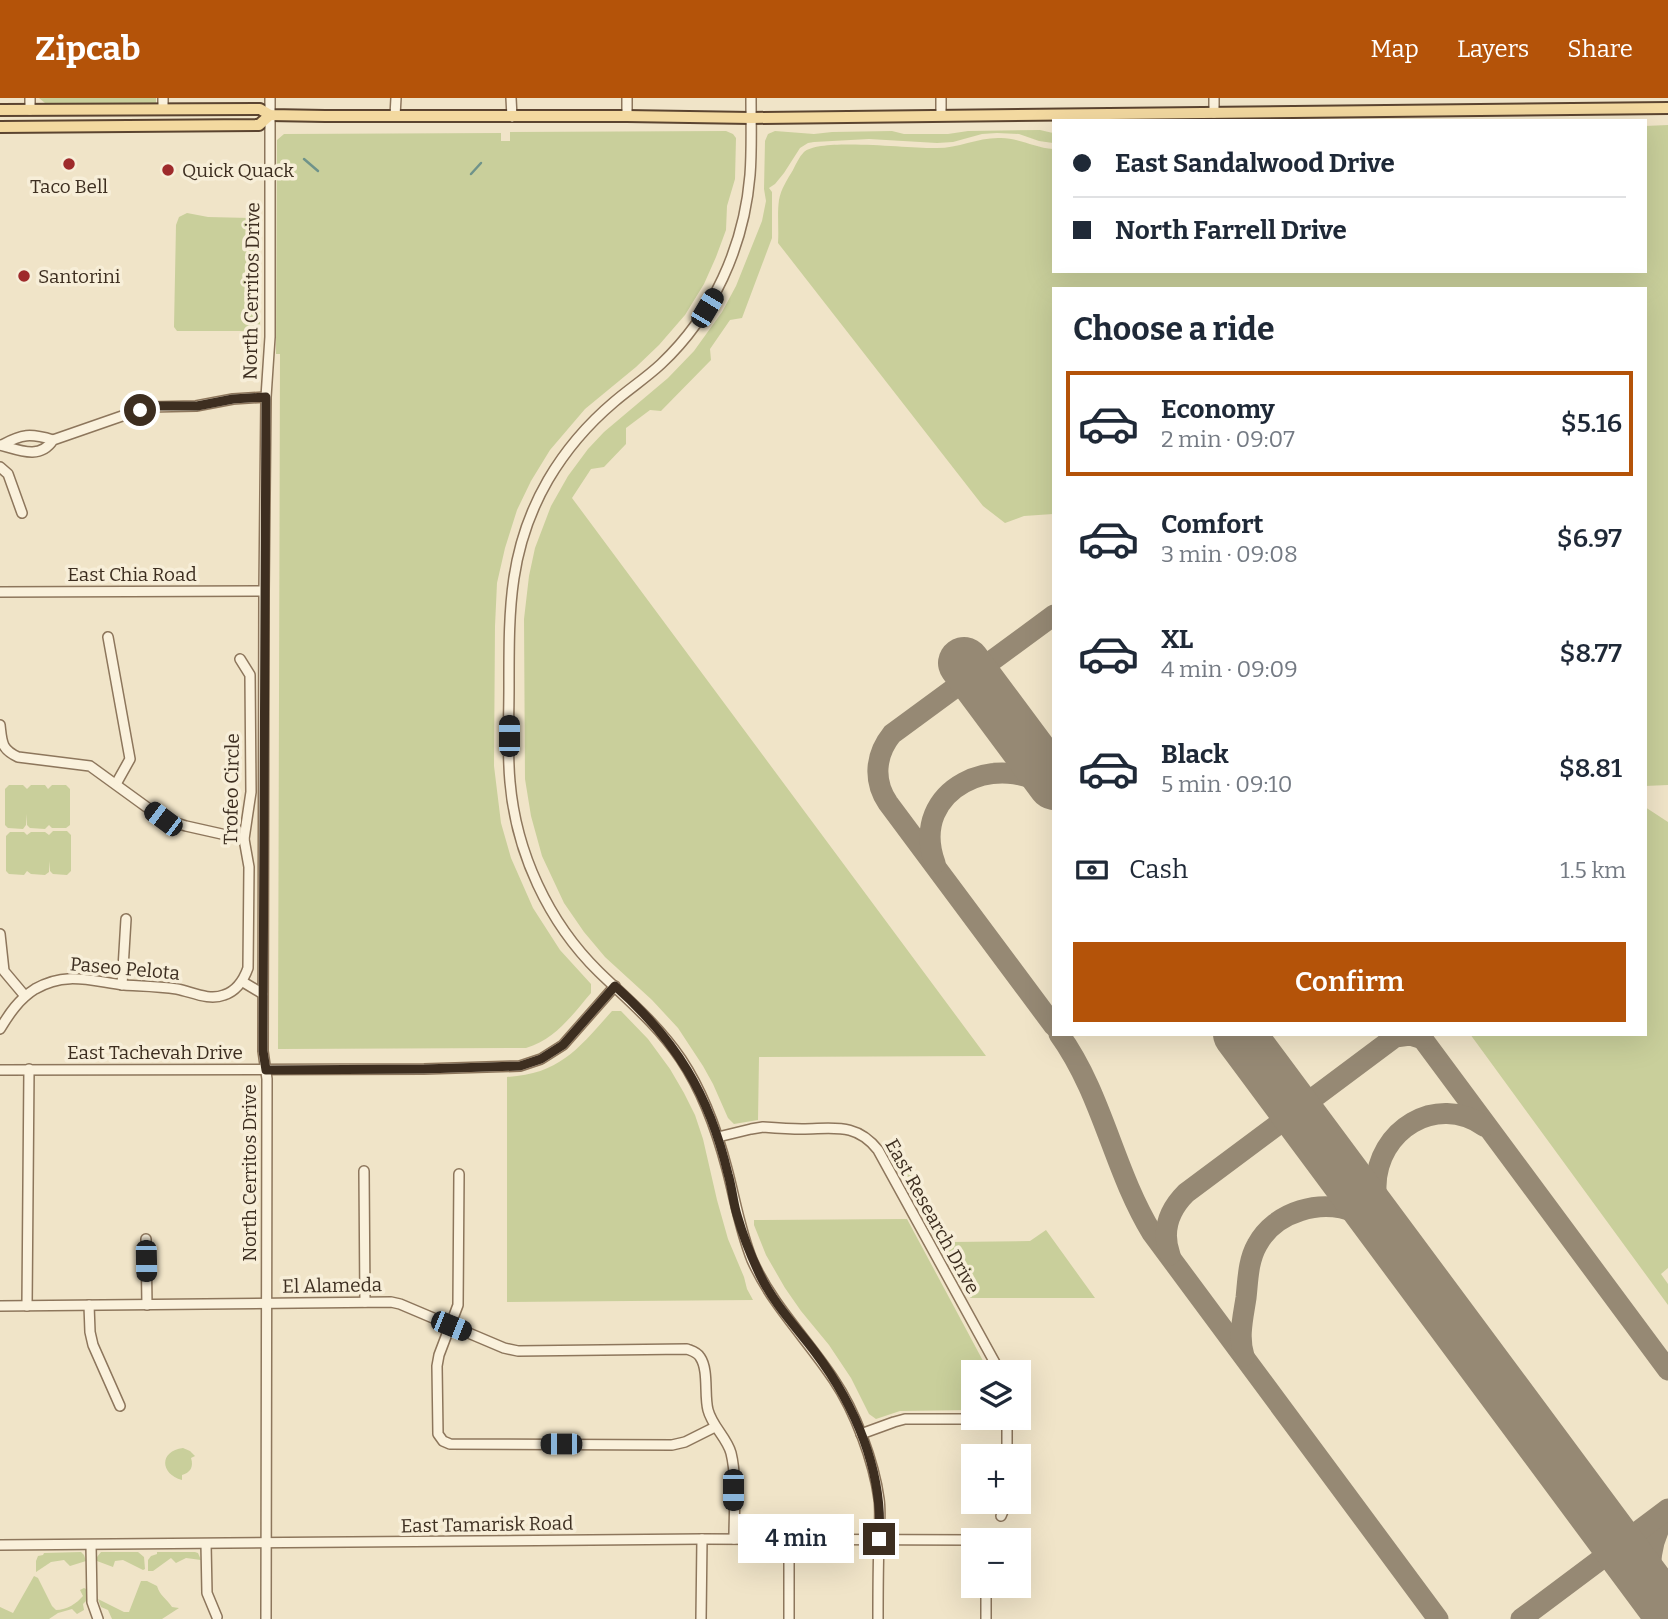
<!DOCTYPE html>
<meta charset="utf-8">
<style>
body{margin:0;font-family:Bitter,serif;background:#f6f6f7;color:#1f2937;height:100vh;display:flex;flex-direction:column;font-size:26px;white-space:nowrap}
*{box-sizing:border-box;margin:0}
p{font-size:23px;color:#747a83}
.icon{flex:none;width:38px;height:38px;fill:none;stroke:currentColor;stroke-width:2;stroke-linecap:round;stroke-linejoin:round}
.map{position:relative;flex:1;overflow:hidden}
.sheet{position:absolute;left:1052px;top:189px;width:595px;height:749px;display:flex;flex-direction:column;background:#fff;border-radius:0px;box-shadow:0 7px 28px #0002}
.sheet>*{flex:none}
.banner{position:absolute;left:1052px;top:21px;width:595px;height:154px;border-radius:0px;box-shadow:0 7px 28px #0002;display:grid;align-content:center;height:154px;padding:0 21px;background:#fff}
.fabs{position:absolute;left:961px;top:1262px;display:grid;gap:14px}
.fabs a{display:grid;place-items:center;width:70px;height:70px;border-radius:0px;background:#fff;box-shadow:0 7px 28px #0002;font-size:35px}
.end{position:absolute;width:32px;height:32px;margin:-16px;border:9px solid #3d2e20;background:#fff;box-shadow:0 0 0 4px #fff}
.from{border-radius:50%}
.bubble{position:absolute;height:49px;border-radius:0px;background:#fff;box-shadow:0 7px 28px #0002;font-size:23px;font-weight:600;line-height:49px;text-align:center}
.car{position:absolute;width:21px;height:42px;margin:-21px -10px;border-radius:9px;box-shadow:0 0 5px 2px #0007;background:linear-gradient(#222 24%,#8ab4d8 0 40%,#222 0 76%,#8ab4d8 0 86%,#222 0)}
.banner b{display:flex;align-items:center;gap:24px;height:66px;font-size:26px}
.banner b+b{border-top:2px solid #e0e1e3}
.banner i{width:18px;height:18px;background:#1f2937}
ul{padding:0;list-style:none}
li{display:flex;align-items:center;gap:21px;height:105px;margin:0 14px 10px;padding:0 7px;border:4px solid transparent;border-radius:0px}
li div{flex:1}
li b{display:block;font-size:26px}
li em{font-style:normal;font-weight:600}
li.active{border-color:#b45309}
li>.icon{width:63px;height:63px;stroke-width:1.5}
h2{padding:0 21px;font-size:32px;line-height:84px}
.pay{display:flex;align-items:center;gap:18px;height:77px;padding:0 21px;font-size:26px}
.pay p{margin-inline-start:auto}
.button{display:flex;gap:14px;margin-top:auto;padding:14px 21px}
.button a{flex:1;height:80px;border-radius:0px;background:#b45309;color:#fff;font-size:28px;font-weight:600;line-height:80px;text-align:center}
header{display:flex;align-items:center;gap:42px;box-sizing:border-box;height:98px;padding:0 35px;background:#b45309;color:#fff}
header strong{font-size:33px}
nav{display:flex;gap:38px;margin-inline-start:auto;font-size:24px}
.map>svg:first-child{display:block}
.green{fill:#c9cf9b}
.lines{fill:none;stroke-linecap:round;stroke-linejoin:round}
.stream{stroke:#6f938a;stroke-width:2.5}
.taxiway{stroke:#968974;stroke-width:21}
.runway{stroke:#968974;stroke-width:52}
.minor-casing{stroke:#8d765c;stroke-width:12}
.major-casing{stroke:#5b4430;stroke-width:14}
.minor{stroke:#faf1dc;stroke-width:9}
.major{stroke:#f3d9a0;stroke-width:10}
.route{stroke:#3d2e20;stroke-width:9}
.poi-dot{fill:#9e2a2b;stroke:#f7eed8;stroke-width:2.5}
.labels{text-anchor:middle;stroke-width:7;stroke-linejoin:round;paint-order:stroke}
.poi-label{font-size:19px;fill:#3d2e20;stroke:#f7eed8;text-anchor:start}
.street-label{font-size:19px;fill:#3d2e20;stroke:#f7eed8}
</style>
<header>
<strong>Zipcab</strong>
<nav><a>Map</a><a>Layers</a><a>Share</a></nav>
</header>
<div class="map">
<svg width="1668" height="1521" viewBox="0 0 1668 1521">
<rect width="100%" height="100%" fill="#f0e4c8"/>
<g class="green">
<polygon points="39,0 156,0 156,6 45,5"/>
<path d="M1668,27V687L1645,688V191H1054L1053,416L1024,418L1005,425L983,408L778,145C779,131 777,116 779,102C781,91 787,82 793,72C796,66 799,59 804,54C820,39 912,51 937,50C959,50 979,39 1001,40C1019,40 1035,50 1053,51L1054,173H1645V28Z"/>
<polygon points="1040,32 1053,35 1053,45 1039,43 1019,36 997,35 982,36 953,44 937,45 869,41 814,44 808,45 800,50 784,75 775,86 769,90 772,94 772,140 742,220 730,222 710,251 711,262 661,313 650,312 626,330 626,346 604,369 591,371 572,400 986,958 759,959 758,1022 734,1026 728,1020 713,986 703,968 678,930 652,902 605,859 584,834 564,805 542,758 531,718 525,681 524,521 529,478 535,450 551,408 568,378 588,351 604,334 668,280 694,253 722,214 736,188 762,123 766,103 764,91 765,43 768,36 775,33 814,36 832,34 892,33 904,36 948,36 968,33"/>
<path d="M726,33L733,36L736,40L735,81L727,108L726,132L716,159L704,186L685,217L659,247L636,269L585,311L550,352L531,383L517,412L505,450L497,485L495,528L494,668L501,725L511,760L533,810L560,852L591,886V895C572,917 556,941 526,950L278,951L280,256H276L277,42L284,36L501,35V43H510V34Z"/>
<polygon points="187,115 208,119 250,120 260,128 260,226 253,233 177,233 174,229 176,127 179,119"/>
<polygon points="9,687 23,687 27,691 31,687 45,687 48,691 52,687 66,687 70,691 70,727 66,730 52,730 49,727 45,731 30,730 27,727 27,716 26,727 23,731 8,730 5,727 5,691"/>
<polygon points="1645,709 1668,724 1668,1170 1661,1176 1668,1186 1668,1207 1470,936 1645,936"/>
<polygon points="53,733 67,733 71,737 71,773 67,777 53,776 50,773 49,763 49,774 45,777 31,776 27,773 24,777 9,776 6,773 6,738 10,734 24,734 27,737 31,734 45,734 49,737"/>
<path d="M612,913H621L648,941L670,971L684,995L695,1017L703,1041L717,1102L728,1141L744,1179L747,1191L753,1202L507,1204V979C560,976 579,950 612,913Z"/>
<polygon points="901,1054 951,1144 1030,1143 1046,1132 1095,1200 970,1200 892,1059"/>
<polygon points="907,1121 989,1274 973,1274 973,1312 900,1313 876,1321 869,1316 851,1280 829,1247 801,1213 785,1190 766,1157 754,1127 754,1122"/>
<path d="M183,1350L190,1353L195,1358L191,1360C194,1369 190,1375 182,1377V1382C160,1376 159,1353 183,1350Z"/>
<polygon points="81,1454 84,1457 86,1463 70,1468 64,1462 51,1464 36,1474 36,1463 38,1458 43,1457 44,1455"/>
<polygon points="101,1454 138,1454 144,1459 145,1471 143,1472 123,1462 115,1463 113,1469 97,1463 97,1459"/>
<polygon points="157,1454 195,1454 198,1455 201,1462 186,1460 176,1465 171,1460 153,1473 148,1473 148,1462 151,1458 157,1456"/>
<path d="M34,1478L38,1480L52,1508L56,1512C67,1512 77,1505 83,1498L80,1492L84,1490L86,1491V1503L83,1506L84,1512L77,1516L72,1511L58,1515L49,1521H0V1509L13,1515Z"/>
<path d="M141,1483H147L157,1488C160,1498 167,1501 172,1509L179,1510L162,1521H112L108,1512L101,1509L98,1501L124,1514H129Z"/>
</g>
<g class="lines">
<g class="stream">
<polyline points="304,61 318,73"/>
<polyline points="471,76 481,65"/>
</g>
<g class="taxiway">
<path d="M1054,517L892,636C875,657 873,683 888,705L1054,928"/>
<polyline points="1054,651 1054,664"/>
<path d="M935,765C908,691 999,649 1054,693"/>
<path d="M1059,936C1103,997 1113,1071 1152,1135L1438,1521"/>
<polyline points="1419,936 1668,1272"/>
<path d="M1388,1135C1381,1120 1375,1105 1376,1088C1377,1032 1436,995 1484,1028"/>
<path d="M1170,1157C1161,1132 1169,1112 1186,1095L1395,939L1410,937L1423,941"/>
<path d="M1244,1258C1238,1239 1243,1220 1246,1200C1248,1182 1248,1163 1257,1147C1275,1113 1322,1100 1356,1115C1369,1121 1380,1130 1391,1140"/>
<path d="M1657,1499C1645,1472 1651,1439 1668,1415"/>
<polyline points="1521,1521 1668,1411"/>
</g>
<g class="runway">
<polyline points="964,565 1054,686"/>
<polyline points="1239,936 1668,1514"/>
</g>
<g class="minor-casing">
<g id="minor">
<polyline points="511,0 512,19"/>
<path d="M751,0C751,26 752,52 750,77C744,149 713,217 661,266C646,280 629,291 614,304C588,326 565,353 548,382C508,451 509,513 509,590C509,621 507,653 510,684C516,754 548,824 599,874C629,903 657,926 681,961C703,994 717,1033 727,1071C735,1101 740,1132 752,1162C772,1207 807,1241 834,1282C855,1313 874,1364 879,1401C881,1415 879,1430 879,1444C878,1470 878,1495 878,1521"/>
<polyline points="941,0 941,17"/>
<polyline points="163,11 163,0"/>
<polyline points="30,12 30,0"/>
<polyline points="1214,15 1214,0"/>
<polyline points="395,18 396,0"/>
<polyline points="627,18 627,0"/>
<path d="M0,347C19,352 40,362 53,342L148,309L196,308L233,301L266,299"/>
<path d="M2,347C22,336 30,335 53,342"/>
<polyline points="0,369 8,376 22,415"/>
<polyline points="0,494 264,493"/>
<polyline points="108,539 130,661 116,686"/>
<path d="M0,627C2,644 1,651 18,659L90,668L163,721L186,728L244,741"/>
<polyline points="0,836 4,873 25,898"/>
<polyline points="243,884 263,896"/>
<polyline points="122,887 126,821"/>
<path d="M0,931C9,916 19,901 35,891C66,873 91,883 124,887C141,888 159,888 177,891C192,894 209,903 224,897C237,893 244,881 248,870L249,769L244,741L251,694L250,577L240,561"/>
<polyline points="0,972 424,971 520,968 541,961 563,947 615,888"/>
<path d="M718,1039L751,1031L763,1029C776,1030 789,1031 802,1031C833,1031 856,1024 878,1052L1000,1274"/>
<polyline points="364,1073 365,1204"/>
<polyline points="459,1076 458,1207 439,1257 437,1268 438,1336 443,1343 450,1346 672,1347 685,1344 715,1329"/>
<polyline points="146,1141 147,1207"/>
<polyline points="89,1207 90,1234 93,1247 120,1308"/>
<path d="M0,1208L391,1204L400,1206L504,1250L518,1253L687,1251C692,1253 697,1254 700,1259C709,1272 704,1297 708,1312C712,1328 727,1340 731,1355C737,1379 734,1415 734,1441"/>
<polyline points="27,1208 29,971"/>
<polyline points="1007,1320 1007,1358"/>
<polyline points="861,1336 894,1324 905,1321 1007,1321"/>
<polyline points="1001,1418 1007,1404"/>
<polyline points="206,1446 207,1495 217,1519"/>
<polyline points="0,1447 702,1441 975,1442"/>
<polyline points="91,1447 92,1504 98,1521"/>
<polyline points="266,1521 267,981 263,953 264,493 266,299 270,239 270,0"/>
<polyline points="701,1521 702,1441"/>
<polyline points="789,1521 789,1441"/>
<polyline points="986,1521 986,1488"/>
</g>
</g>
<g class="major-casing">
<g id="major">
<polyline points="0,12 260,11 270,17 325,18 627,18 751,20 1668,10"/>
<polyline points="0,29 259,27 270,17"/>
</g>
</g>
<use href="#minor" class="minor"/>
<use href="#major" class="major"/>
</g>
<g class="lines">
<path class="route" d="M140,312L156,308H197L233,301L266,299L263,934V953L266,972L424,971L520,968L541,961L563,947L615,888C676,942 709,996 728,1076C732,1089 733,1104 737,1117C743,1138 751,1158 760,1177C774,1206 796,1229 815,1254C855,1307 884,1374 879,1441"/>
</g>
<g class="poi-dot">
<circle cx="69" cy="66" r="7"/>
<circle cx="168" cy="72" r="7"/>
<circle cx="24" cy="178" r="7"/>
</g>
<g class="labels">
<g class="poi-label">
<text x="182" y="79">Quick Quack</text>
<text x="69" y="95" text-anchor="middle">Taco Bell</text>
<text x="38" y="185">Santorini</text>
</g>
<g class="street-label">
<text transform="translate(251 193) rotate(-89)" y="7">North Cerritos Drive</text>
<text x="132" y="483">East Chia Road</text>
<text transform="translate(231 691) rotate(-89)" y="7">Trofeo Circle</text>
<text transform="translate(125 870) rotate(5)" y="7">Paseo Pelota</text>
<text x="155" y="961">East Tachevah Drive</text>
<text transform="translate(249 1075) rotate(-90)" y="7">North Cerritos Drive</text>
<text transform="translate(933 1118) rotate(61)" y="7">East Research Drive</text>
<text transform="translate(332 1187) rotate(-1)" y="7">El Alameda</text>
<text transform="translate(487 1426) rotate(-1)" y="7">East Tamarisk Road</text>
</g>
</g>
</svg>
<div class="fabs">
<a><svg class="icon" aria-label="layers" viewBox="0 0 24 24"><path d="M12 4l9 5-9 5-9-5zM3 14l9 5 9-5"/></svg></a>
<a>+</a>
<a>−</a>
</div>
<i class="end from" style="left:140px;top:312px"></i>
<i class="end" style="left:879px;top:1441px"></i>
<div class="bubble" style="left:738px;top:1416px;width:116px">4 min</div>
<i class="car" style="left:707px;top:210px;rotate:31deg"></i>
<i class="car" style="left:509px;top:638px;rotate:0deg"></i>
<i class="car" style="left:163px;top:721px;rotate:307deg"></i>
<i class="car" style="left:146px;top:1163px;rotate:179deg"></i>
<i class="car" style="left:451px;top:1228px;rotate:112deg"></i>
<i class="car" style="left:561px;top:1346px;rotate:270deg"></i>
<i class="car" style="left:733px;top:1392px;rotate:180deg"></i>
<div class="banner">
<b><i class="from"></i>East Sandalwood Drive</b>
<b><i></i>North Farrell Drive</b>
</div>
<section class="sheet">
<h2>Choose a ride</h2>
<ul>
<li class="active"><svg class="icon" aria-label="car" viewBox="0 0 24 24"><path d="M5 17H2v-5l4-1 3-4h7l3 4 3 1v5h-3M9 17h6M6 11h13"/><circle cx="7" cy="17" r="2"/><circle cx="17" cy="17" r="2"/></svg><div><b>Economy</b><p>2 min · 09:07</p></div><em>$5.16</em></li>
<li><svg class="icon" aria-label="car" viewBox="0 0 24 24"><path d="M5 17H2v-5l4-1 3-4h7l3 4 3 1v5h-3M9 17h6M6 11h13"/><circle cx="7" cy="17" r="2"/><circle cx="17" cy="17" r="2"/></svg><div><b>Comfort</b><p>3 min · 09:08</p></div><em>$6.97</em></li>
<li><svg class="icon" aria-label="car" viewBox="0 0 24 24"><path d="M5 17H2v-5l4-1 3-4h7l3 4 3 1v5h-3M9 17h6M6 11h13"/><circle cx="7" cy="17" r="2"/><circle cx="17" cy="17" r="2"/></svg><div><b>XL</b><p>4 min · 09:09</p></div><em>$8.77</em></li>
<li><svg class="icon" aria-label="car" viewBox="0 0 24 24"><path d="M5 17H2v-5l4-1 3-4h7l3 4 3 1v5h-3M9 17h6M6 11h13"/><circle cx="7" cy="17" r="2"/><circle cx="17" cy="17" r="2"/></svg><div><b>Black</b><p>5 min · 09:10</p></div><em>$8.81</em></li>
</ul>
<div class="pay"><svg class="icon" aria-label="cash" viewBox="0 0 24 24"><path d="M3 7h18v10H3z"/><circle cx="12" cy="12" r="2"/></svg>Cash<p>1.5 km</p></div>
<div class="button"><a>Confirm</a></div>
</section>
</div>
